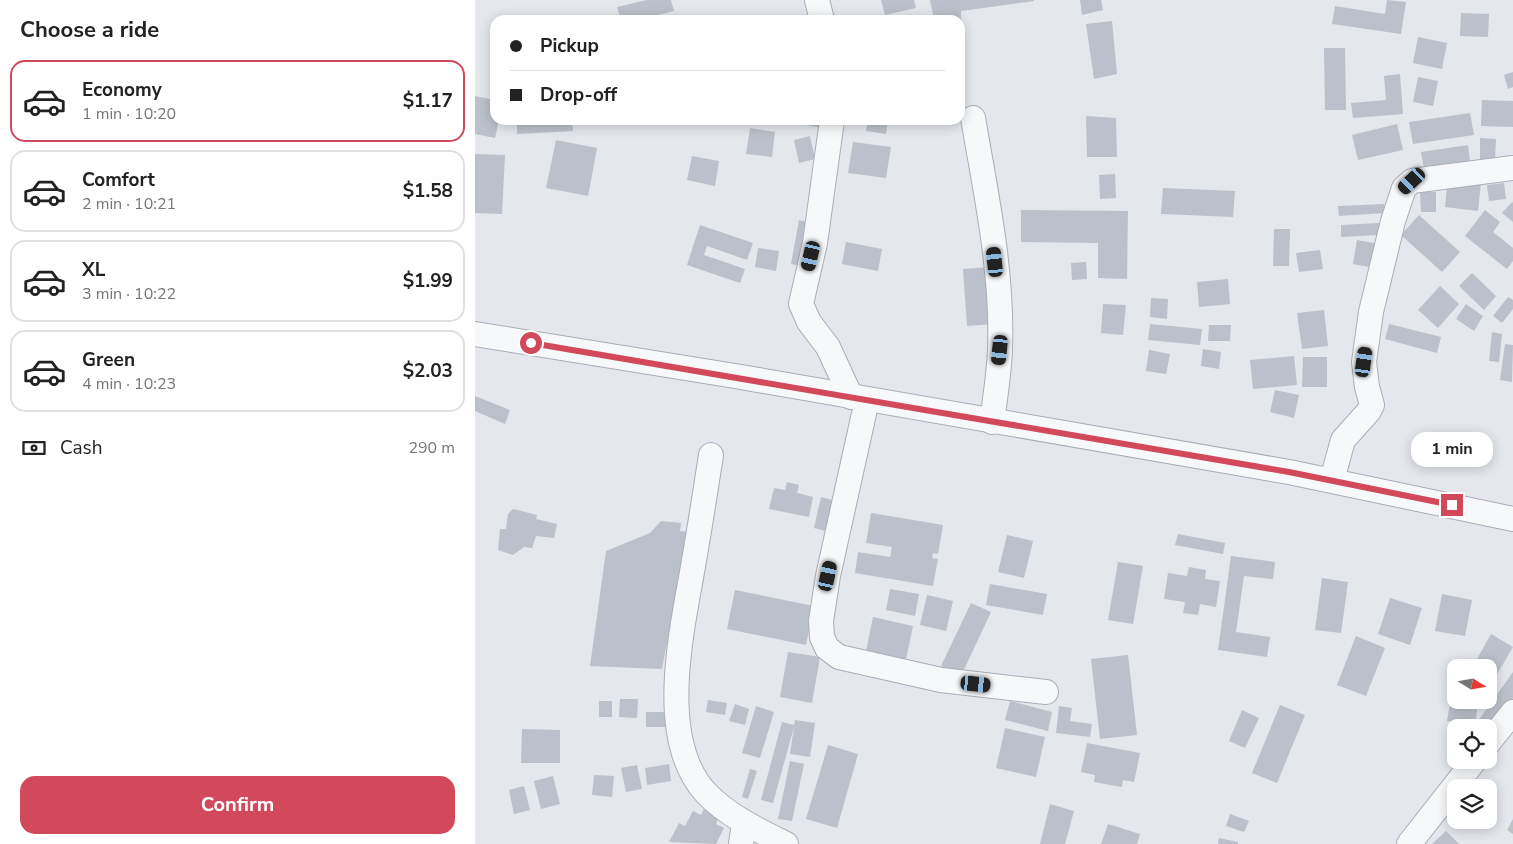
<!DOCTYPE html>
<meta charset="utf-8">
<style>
body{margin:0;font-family:"Nunito Sans",sans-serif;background:#f2f2f2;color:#222;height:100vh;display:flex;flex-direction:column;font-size:19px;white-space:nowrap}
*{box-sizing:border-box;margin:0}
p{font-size:16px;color:#767676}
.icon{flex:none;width:28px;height:28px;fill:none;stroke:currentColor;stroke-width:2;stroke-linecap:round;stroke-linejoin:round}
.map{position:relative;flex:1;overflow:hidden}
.drawer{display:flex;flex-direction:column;background:#fff;width:475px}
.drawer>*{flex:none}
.hud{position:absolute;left:15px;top:15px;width:475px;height:110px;border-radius:15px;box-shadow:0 2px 12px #0003;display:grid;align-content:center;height:110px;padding:0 20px;background:#fff}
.needle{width:32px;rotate:101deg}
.controls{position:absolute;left:972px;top:659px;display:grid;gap:10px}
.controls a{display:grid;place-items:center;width:50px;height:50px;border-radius:10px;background:#fff;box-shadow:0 2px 12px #0003;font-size:25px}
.end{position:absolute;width:22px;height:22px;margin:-11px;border:6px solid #d1495b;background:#fff;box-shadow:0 0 0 2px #fff}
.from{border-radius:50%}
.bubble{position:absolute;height:35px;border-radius:15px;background:#fff;box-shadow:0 2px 12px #0003;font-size:16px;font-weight:700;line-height:35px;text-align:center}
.car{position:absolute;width:15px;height:30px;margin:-15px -8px;border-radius:6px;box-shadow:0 0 4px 1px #0007;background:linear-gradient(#222 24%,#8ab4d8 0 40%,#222 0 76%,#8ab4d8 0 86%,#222 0)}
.hud b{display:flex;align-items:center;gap:18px;height:48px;font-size:19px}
.hud b+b{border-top:1px solid #e0e0e0}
.hud i{width:12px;height:12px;background:#222}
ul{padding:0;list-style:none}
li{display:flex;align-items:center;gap:15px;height:82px;margin:0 10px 8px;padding:0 10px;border:2px solid #e0e0e0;border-radius:15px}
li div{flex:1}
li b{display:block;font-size:19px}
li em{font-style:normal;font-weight:700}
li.on{border-color:#d1495b}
li>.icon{width:45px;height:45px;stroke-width:1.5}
h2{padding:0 20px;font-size:22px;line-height:60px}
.pay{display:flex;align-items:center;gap:12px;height:55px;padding:0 20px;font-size:19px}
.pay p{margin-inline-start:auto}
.primary-button{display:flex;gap:10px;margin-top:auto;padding:10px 20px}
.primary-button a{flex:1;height:58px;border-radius:15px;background:#d1495b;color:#fff;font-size:20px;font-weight:700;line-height:58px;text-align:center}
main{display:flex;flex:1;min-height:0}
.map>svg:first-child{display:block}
.building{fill:#bbc0ca}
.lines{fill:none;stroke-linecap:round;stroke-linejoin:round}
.minor-casing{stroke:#a9aeb7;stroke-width:26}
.minor{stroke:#f7f8fa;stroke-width:24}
.route{stroke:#d1495b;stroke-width:6}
</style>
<main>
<section class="drawer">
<h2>Choose a ride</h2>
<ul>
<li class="on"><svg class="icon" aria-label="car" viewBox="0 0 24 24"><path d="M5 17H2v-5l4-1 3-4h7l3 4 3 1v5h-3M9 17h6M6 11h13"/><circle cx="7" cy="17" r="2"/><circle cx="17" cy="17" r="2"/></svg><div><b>Economy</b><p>1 min · 10:20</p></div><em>$1.17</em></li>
<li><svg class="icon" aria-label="car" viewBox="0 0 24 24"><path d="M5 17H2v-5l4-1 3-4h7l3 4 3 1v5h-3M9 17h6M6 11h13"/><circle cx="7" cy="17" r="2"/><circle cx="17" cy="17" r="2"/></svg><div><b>Comfort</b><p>2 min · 10:21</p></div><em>$1.58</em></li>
<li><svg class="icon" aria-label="car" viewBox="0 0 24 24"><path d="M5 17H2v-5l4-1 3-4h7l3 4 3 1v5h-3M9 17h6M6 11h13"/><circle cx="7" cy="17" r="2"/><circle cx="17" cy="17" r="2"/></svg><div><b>XL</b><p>3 min · 10:22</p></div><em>$1.99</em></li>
<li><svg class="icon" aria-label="car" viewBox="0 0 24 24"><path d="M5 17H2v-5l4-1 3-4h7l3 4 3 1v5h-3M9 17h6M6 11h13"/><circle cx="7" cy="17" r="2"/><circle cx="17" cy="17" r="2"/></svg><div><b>Green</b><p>4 min · 10:23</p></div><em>$2.03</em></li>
</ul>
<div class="pay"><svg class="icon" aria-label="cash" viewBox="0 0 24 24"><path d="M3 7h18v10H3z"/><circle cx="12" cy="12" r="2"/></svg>Cash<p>290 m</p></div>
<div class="primary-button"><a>Confirm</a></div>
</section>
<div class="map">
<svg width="1038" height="844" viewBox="0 0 1038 844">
<rect width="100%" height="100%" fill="#e4e7ec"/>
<g class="building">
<polygon points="172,0 196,0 199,11 163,20 146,20 142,7"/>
<polygon points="406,0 439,0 441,8 410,15"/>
<polygon points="455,0 559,0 559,1 486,11 486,20 459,20"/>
<polygon points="605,0 626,0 628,10 607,15"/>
<polygon points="912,0 931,2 926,34 857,24 860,6 910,14"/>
<polygon points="986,13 1014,14 1013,37 985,36"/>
<polygon points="637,21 642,74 619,79 611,24"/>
<polygon points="943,37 972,43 967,69 938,63"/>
<polygon points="849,48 870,48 871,110 850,110"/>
<polygon points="1038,72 1038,87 1033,89 1029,75"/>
<polygon points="925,74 928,114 878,118 876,103 911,100 909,76"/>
<polygon points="943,77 963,81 958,106 938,102"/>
<polygon points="0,96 20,100 20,120 24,120 20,138 0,134"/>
<polygon points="1007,100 1038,101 1038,127 1006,126"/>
<polygon points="995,113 999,135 938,144 934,122"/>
<polygon points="611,116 641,118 642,157 612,157"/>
<polygon points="42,120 97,120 98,131 42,134"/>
<polygon points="315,120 348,120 347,128 314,122"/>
<polygon points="393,120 413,120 411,134 391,131"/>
<polygon points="922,124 928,150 883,160 877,135"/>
<polygon points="275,128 300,132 297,157 271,154"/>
<polygon points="335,136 340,159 324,163 319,140"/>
<polygon points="1005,138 1021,139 1020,160 1005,159"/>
<polygon points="81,140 122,148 113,196 71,188"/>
<polygon points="378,142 416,147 411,178 373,173"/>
<polygon points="993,145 995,161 949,169 946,152"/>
<polygon points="0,154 30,155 27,214 0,213"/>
<polygon points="217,156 244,161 240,186 212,180"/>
<polygon points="640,174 641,198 625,199 624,175"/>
<polygon points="973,178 1006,183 1003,211 970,207"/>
<polygon points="1029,183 1031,199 1014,201 1012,185"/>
<polygon points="688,188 760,191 758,217 686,214"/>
<polygon points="945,192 961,192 961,212 946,212"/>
<polygon points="1037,202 1038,203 1038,222 1027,213"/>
<polygon points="909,204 909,213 864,216 863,206"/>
<polygon points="546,210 653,211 652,279 623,278 623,243 546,242"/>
<polygon points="1010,210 1025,222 1018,232 1038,248 1038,261 1032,269 990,236"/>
<polygon points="944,215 985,252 967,272 926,235"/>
<polygon points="324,220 335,223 327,266 316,264"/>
<polygon points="904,223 904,235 866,237 866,225"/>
<polygon points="225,225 278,243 272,260 232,246 229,255 270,269 265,283 212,265"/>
<polygon points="799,229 815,229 814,266 798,266"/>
<polygon points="882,240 904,244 900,268 878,264"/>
<polygon points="371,242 407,249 403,271 367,264"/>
<polygon points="283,248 304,251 301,271 280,267"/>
<polygon points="845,250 848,269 824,272 821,253"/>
<polygon points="611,262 612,279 597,280 596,263"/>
<polygon points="514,267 518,324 492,326 488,269"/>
<polygon points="997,273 1021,296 1009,310 984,286"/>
<polygon points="753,279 755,304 724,307 722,282"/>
<polygon points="965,286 984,304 963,328 943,310"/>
<polygon points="1033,297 1038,300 1038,309 1027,323 1018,316"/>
<polygon points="676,298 693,299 692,319 675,317"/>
<polygon points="628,304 651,305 648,335 626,333"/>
<polygon points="991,304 1008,316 999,331 981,319"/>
<polygon points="849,310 853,346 827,349 822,313"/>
<polygon points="675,324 727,329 725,345 673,340"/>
<polygon points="914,324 966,337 962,353 910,339"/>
<polygon points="734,325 756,325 755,341 733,341"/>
<polygon points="1017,332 1027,334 1024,362 1014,361"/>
<polygon points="1030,344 1038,345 1037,382 1025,380"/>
<polygon points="728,349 746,352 744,369 726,366"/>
<polygon points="674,350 695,354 691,374 671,371"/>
<polygon points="819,356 822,385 778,389 775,360"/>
<polygon points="828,357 852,357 852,387 827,387"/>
<polygon points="800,390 824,395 819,418 795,412"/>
<polygon points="0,396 35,410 30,424 0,411"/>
<polygon points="312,482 324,485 322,493 338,497 334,517 294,509 299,488 310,490"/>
<polygon points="346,497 361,501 354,532 339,528"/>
<polygon points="38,509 62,515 61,519 82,524 79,538 61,536 57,548 49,547 38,555 23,550 25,529 31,529 33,514"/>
<polygon points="396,513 468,525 463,554 458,553 457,558 463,559 458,586 380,573 383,552 415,557 417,547 391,543"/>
<polygon points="186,521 206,523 205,531 213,532 187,669 115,666 131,551 175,533"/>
<polygon points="703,534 750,543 748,554 700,545"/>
<polygon points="532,535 558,541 549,578 523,572"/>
<polygon points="756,556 800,562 798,579 769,576 761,632 795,637 792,657 743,650"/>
<polygon points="643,562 668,566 658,624 633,620"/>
<polygon points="714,567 731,570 730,579 745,581 741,607 725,604 723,615 708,613 710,602 689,599 693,573 712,576"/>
<polygon points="847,578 873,582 866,633 840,630"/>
<polygon points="515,584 572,594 568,615 511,605"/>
<polygon points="415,589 444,594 440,616 411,610"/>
<polygon points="260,590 339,606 331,645 252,629"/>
<polygon points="967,594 997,600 990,636 960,631"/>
<polygon points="452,595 478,601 471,631 445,625"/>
<polygon points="915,598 947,608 935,645 903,634"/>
<polygon points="496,603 516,612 486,676 466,666"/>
<polygon points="398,617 438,626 431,659 391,651"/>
<polygon points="1016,634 1038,647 1014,688 1014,668 997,668"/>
<polygon points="881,636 910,648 891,696 862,685"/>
<polygon points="313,652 345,657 337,703 305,697"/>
<polygon points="653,655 662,735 625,739 616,659"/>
<polygon points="1038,672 1038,698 1014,732 1014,728 998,728"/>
<polygon points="976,698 1003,703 1000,725 972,721"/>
<polygon points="145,699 163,699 162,718 144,717"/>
<polygon points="233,700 252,703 250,715 231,712"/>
<rect x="124" y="701" width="13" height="16"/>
<polygon points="535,701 577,712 573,731 530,720"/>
<polygon points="260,704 274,709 270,725 254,721"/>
<polygon points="805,705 830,715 802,783 777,773"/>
<polygon points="281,706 299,712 285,758 267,753"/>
<polygon points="584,706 597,708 595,721 617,724 615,737 581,733"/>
<polygon points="767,710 784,718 770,748 754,741"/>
<rect x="171" y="712" width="26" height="15"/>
<polygon points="320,720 340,723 335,757 315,754 319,727 298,803 286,800 307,722 319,725"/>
<polygon points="530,728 570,737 561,777 521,768"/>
<polygon points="47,729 85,730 85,763 46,763"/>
<polygon points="612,743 665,753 659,782 648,780 647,787 619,782 620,775 606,772"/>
<polygon points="353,745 383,754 362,828 331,819"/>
<polygon points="315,761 329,764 317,821 303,819"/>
<polygon points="194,764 196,781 172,785 170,768"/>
<polygon points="162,765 167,789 151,792 146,768"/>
<polygon points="275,769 282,771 273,799 267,797"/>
<polygon points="119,775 139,776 137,797 117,795"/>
<polygon points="78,776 85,804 66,809 59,781"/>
<polygon points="49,786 55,810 39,814 34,790"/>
<polygon points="575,804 599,811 590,844 565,844"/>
<polygon points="230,806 245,814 241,824 249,828 241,844 194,842 204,823 210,826 218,811 226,815"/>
<polygon points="755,814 774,821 769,832 751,826"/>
<polygon points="1038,819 1038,834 1032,830"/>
<polygon points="633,824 665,834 662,844 626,844"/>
<polygon points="971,831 984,844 957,844"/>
<polygon points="744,838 763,842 763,844 743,844"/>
</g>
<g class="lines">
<g class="minor-casing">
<g id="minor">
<polyline points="342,0 347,20"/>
<path d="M498,118C511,194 528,272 525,350C524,374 520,398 517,422"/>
<polyline points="357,120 340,243 326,304 334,322 353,347 376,397"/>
<polyline points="0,334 260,376 814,472 1038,519"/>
<polyline points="392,400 353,576 346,621 347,637 352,648 364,657 466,680 571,692"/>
<path d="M236,455C230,494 224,533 217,572C206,635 182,740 231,793C253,816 283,830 311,844"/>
<polyline points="857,480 868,440 894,411 897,405 892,387 889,362 896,312 918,221 929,188 937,181 1038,168"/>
<polyline points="1014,742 1038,712"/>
<polyline points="266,844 269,823"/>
<polyline points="934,844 1000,760"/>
</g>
</g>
<use href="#minor" class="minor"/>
</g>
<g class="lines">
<polyline class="route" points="56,343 814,472 977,505"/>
</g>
</svg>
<div class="controls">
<a><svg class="needle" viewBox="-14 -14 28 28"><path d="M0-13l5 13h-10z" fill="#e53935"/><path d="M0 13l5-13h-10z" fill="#767676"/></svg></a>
<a><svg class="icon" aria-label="locate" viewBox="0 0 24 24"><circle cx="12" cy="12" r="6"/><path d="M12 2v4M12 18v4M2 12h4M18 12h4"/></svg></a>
<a><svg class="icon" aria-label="layers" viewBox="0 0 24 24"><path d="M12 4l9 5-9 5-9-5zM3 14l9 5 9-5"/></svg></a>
</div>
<i class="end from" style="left:56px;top:343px"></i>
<i class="end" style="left:977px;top:505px"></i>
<div class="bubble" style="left:936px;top:432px;width:82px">1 min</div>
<i class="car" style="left:937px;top:181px;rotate:227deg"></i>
<i class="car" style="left:336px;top:256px;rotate:193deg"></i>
<i class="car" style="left:520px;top:262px;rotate:354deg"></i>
<i class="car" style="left:525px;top:350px;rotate:186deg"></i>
<i class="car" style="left:889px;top:362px;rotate:8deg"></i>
<i class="car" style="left:353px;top:576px;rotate:12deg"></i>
<i class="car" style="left:501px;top:684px;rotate:96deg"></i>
<div class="hud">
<b><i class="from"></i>Pickup</b>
<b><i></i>Drop-off</b>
</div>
</div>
</main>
